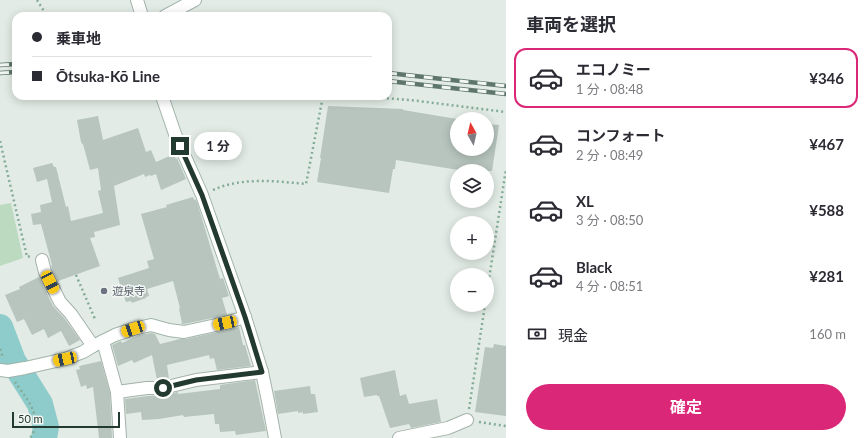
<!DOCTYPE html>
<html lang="ja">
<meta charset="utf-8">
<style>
body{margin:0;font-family:Lato,"Noto Sans JP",sans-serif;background:#f2f2f3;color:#2b2b33;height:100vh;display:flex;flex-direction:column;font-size:15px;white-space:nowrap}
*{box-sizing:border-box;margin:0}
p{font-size:13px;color:#7c7c81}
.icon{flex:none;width:22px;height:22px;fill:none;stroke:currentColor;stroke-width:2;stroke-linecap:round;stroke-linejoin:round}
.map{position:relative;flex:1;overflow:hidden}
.drawer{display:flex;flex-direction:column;background:#fff;width:360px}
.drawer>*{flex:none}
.banner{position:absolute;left:12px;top:12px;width:380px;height:88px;border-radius:12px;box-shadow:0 2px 10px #0003;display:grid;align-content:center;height:88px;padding:0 20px;background:#fff}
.needle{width:26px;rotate:352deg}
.controls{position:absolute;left:450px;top:112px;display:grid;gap:8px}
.controls a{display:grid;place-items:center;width:44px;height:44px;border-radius:50%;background:#fff;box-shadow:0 2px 10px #0003;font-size:20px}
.scale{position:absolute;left:12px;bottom:10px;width:108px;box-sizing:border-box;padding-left:4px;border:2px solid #233a30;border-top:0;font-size:11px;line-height:14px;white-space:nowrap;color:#233a30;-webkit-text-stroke:3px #f2f7f4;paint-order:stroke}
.end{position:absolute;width:18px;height:18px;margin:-9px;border:5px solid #233a30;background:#fff;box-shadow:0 0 0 2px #fff}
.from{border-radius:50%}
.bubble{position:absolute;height:28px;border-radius:14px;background:#fff;box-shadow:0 2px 10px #0003;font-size:13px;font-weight:700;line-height:28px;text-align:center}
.car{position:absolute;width:12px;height:24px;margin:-12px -6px;border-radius:5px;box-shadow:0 0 3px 1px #0007;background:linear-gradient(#f5c518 24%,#345 0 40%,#f5c518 0 76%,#345 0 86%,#f5c518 0)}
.banner b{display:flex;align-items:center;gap:14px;height:38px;font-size:15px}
.banner b+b{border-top:1px solid #e1e1e2}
.banner i{width:10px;height:10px;background:#2b2b33}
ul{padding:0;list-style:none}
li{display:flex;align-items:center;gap:12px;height:60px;margin:0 8px 6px;padding:0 12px;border:2px solid transparent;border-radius:12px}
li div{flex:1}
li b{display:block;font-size:15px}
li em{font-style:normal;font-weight:700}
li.current{border-color:#db2777}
li>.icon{width:36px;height:36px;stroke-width:1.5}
h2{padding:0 20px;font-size:18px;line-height:48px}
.pay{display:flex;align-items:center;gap:10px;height:44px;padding:0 20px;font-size:15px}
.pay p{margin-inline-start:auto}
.button{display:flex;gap:8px;margin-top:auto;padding:8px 20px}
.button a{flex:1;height:46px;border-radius:24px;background:#db2777;color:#fff;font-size:16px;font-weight:700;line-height:46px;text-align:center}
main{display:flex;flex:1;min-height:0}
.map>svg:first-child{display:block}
.green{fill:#bcdabf}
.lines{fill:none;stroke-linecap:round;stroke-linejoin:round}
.river{stroke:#8ecbcb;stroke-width:26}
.building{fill:#b7c5be}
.minor-casing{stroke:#a5b2ab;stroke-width:14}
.secondary-casing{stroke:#a1b5ab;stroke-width:14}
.path{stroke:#85ac99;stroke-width:2.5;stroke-dasharray:2 3;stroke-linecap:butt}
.minor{stroke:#fff;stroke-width:12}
.secondary{stroke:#fff;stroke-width:12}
.rail-casing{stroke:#5e766b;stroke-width:4.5}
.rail{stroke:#f2f7f4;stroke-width:3;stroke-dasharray:9;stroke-linecap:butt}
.route{stroke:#233a30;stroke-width:5}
.worship-dot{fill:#6b7280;stroke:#f2f7f4;stroke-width:1.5}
.labels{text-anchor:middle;stroke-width:3;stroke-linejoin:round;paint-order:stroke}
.worship-label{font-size:11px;fill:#5b616d;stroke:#f2f7f4;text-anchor:start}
</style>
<main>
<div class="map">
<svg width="506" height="438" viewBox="0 0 506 438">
<rect width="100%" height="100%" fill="#e2ebe5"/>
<polygon class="green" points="11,203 23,258 0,266 0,205"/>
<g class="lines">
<polyline class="river" points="0,327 13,361 40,404 46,427 44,438"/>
</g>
<g class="building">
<polygon points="328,106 403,109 403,110 457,119 457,149 487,149 487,124 499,125 492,171 465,171 396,160 395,169 393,169 389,193 317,182 321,158 320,158"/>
<polygon points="98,116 103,140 138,128 146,152 151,150 156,162 174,154 176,159 177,158 186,179 161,190 156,174 151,176 150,175 145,177 144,174 114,186 120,225 94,232 95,237 90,238 100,266 58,281 52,269 51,265 52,265 41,224 33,225 31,214 41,212 40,205 52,202 47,179 37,182 33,168 52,163 54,167 56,167 66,207 68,206 71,221 103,213 98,191 101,190 98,168 90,170 83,144 83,145 81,142 77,120"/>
<polygon points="193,197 194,200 195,199 197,202 220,279 223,278 229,296 222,298 227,315 184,324 182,324 181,323 182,323 179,309 180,308 173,281 147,289 149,296 146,297 146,298 132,303 131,301 126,302 118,278 149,268 147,261 154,259 141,214 167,207 166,205"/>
<polygon points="39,277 53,306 65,319 80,340 69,346 61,331 48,338 44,329 32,335 24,319 17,322 5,295 20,289 19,287"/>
<polygon points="239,327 243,345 245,345 251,366 217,370 214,358 210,359 209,355 167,365 169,379 162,380 157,380 152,355 134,363 132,360 118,366 112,345 121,341 122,343 139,335 151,333 155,334 160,344 180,339 186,339 227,330"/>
<polygon points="494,344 506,346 506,416 475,412 485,347 493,348"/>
<polygon points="101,361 110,393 112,438 99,438 93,387 87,389 86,385 81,387 76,370 80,369 79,366"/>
<polygon points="395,370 400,396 406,394 409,404 437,399 441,422 411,428 409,424 390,428 379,396 377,396 377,395 364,397 360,378"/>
<polygon points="255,380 266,431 236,435 235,431 220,432 219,424 215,424 214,414 184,417 183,415 159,419 142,420 141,412 126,414 125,399 148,396 165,395 178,392 178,394 220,389 220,385"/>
<polygon points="310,386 311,394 315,394 318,412 303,414 303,412 298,413 298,411 278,414 274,391"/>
</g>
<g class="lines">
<g class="minor-casing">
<g id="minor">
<polyline points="137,0 142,16"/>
<polyline points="42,260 45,272 60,302 71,314 93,346"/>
<polyline points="245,317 262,372 268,401 275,438"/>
<polyline points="103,341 117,392 120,438"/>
<polyline points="117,392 147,388 163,388 196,380 262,372"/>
<polyline points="399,438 448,428 467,420"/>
</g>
</g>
<g class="secondary-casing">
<g id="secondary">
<polyline points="165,16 195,0"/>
<polyline points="0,370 8,371 25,368 65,359 83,352 93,346 115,335 133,329 151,325 169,330 184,332 225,323 245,317 202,195 175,134 162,96"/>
</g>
</g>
<g class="path">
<polyline points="37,0 47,16"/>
<polyline points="357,96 410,100 506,112"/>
<polyline points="0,141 27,257 31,256"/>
<path d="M213,190C242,177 274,181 306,184L323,96"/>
<polyline points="76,275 95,319"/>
<polyline points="487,292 506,169"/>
<polyline points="0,349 3,358"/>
<path d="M15,382C23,394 38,410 35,427C35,430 32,435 30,438"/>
<polyline points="469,409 485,305"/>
<polyline points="479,422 506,426"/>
</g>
<use href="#minor" class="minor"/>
<use href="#secondary" class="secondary"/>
<g class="rail-casing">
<g id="rail">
<polyline points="0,65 16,64"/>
<polyline points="0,73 16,72"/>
<polyline points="388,73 506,86"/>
<polyline points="388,81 506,94"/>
</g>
</g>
<use href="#rail" class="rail"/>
</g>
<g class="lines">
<polyline class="route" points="163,388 196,380 262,372 245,317 202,195 180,146"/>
</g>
<circle class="worship-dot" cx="104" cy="291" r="4"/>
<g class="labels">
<g class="worship-label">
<text x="112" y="295">遊泉寺</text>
</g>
</g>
</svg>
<div class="controls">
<a><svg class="needle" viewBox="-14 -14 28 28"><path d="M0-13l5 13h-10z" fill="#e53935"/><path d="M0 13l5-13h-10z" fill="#7c7c81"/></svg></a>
<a><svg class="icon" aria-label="layers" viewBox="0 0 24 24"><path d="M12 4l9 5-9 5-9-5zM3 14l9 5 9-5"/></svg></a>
<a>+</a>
<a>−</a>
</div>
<div class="scale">50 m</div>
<i class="end from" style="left:163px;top:388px"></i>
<i class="end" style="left:180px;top:146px"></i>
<div class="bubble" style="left:194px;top:132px;width:48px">1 分</div>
<i class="car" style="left:50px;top:282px;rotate:153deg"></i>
<i class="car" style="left:225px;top:323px;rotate:258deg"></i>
<i class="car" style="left:133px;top:329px;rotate:251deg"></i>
<i class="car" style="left:65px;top:359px;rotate:258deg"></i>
<div class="banner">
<b><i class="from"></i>乗車地</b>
<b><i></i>Ōtsuka-Kō Line</b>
</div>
</div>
<section class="drawer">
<h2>車両を選択</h2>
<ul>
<li class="current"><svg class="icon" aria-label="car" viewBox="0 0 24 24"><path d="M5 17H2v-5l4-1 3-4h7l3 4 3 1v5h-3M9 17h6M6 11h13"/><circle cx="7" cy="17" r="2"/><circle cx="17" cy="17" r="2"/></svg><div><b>エコノミー</b><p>1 分 · 08:48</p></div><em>¥346</em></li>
<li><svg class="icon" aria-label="car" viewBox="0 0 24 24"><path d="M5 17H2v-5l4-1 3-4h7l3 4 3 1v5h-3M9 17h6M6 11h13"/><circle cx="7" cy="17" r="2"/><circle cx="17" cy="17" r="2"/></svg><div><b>コンフォート</b><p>2 分 · 08:49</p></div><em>¥467</em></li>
<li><svg class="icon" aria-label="car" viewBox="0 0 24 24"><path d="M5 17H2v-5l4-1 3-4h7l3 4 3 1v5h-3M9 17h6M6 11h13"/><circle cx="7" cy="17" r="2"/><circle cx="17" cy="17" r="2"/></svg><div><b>XL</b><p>3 分 · 08:50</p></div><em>¥588</em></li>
<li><svg class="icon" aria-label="car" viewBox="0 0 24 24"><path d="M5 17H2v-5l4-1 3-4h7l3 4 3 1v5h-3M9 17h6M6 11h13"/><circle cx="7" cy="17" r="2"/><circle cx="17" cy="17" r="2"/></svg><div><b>Black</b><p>4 分 · 08:51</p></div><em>¥281</em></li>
</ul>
<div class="pay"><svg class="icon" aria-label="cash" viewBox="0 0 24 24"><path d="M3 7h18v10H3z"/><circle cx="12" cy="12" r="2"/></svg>現金<p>160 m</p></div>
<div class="button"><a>確定</a></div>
</section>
</main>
